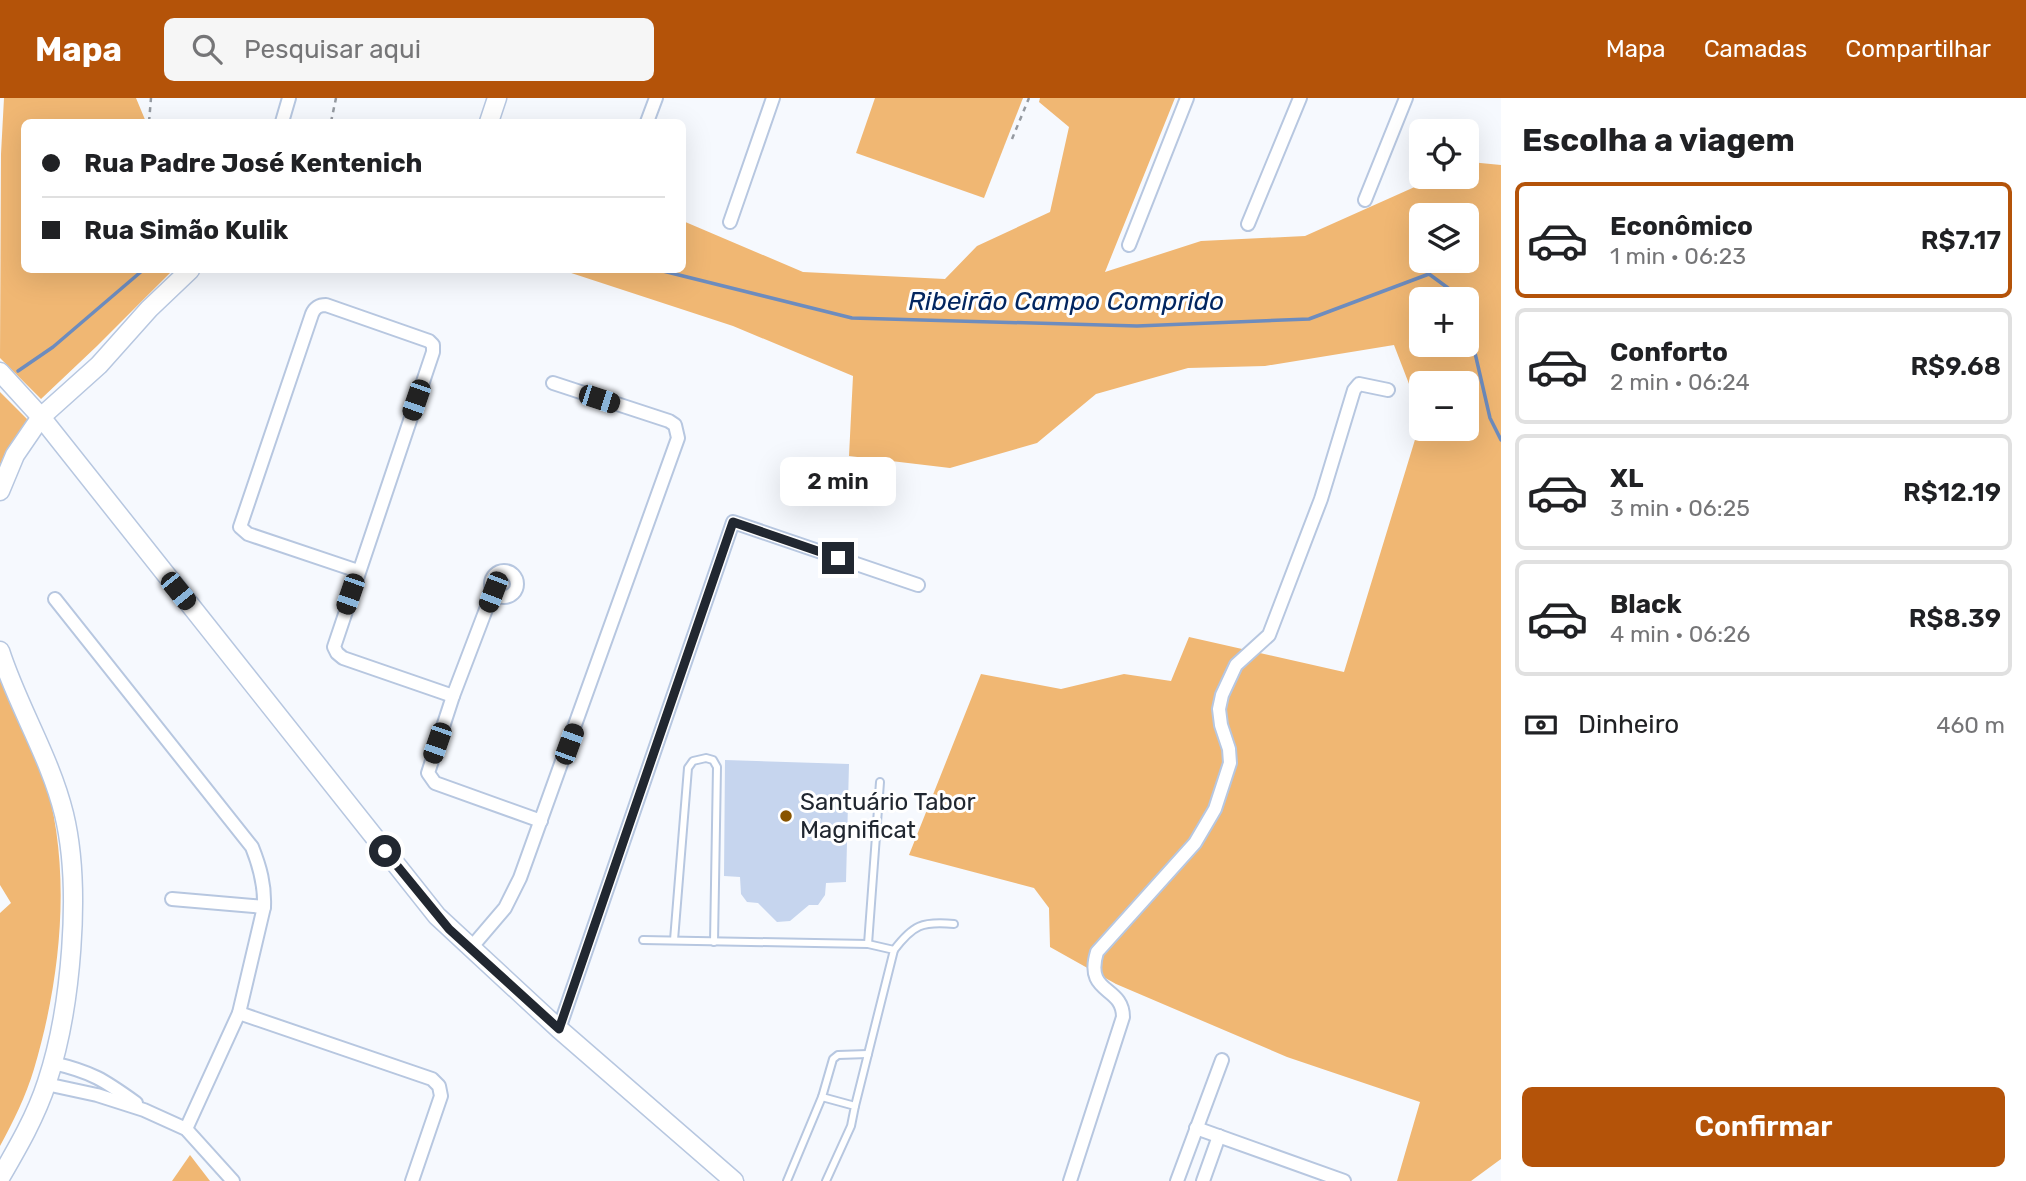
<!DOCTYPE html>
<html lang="pt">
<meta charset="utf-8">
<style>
body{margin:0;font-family:Rubik,sans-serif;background:#f6f6f6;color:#202124;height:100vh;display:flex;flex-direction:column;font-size:26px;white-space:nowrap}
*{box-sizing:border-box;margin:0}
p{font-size:23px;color:#757577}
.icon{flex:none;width:38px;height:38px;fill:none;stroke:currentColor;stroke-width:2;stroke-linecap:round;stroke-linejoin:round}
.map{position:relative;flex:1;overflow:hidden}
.side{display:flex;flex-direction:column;background:#fff;width:525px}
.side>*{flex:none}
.hud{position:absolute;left:21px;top:21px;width:665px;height:154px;border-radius:10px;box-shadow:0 7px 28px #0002;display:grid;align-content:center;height:154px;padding:0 21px;background:#fff}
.controls{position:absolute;left:1409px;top:21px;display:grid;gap:14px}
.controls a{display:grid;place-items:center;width:70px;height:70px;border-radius:10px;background:#fff;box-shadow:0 7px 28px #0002;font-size:35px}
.end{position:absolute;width:32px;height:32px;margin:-16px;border:9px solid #212730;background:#fff;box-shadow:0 0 0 4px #fff}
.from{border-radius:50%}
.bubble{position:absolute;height:49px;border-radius:10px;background:#fff;box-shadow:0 7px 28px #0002;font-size:23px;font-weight:600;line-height:49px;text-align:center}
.car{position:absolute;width:21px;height:42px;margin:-21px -10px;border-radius:9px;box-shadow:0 0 5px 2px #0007;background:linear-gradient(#222 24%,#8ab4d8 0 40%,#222 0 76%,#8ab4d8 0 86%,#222 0)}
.hud b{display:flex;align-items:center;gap:24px;height:66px;font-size:26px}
.hud b+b{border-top:2px solid #e0e0e0}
.hud i{width:18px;height:18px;background:#202124}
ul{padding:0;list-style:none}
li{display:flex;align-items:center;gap:21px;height:116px;margin:0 14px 10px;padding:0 7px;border:4px solid #e0e0e0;border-radius:10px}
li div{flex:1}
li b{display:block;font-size:26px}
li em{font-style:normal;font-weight:600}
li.current{border-color:#b45309}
li>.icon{width:63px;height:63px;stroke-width:1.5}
h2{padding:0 21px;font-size:32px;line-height:84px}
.pay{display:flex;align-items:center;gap:18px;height:77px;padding:0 21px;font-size:26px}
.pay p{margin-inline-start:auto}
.button{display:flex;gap:14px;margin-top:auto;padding:14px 21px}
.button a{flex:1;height:80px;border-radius:10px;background:#b45309;color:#fff;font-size:28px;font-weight:600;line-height:80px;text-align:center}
header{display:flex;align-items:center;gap:42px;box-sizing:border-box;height:98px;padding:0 35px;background:#b45309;color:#fff}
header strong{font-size:33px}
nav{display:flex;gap:38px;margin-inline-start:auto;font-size:24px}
.search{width:490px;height:63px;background:#f6f6f6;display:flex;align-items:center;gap:18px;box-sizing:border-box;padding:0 24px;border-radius:10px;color:#757577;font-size:26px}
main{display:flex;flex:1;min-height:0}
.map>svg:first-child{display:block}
.forest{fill:#f0b773;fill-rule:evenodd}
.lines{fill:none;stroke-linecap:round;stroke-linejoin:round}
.stream{stroke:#6d8cbe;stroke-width:3.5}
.building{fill:#c6d5ee}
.lane-casing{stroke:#b7c7e0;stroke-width:10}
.street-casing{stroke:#b7c7e0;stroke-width:16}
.secondary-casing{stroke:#b7c7e0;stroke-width:21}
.path{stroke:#959aa1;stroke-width:2.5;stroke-dasharray:5 5;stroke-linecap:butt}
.lane{stroke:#fff;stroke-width:6}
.street{stroke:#fff;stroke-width:12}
.secondary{stroke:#fff;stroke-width:18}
.route{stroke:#212730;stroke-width:9}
.poi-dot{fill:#885400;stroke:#fff;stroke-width:2.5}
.labels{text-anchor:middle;stroke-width:6;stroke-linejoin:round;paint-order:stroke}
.poi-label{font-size:24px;fill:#212730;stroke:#fff;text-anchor:start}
.water-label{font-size:26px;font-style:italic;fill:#032660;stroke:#fff}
</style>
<header>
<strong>Mapa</strong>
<div class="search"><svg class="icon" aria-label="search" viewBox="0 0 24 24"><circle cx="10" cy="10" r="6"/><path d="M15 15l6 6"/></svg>Pesquisar aqui</div>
<nav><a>Mapa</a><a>Camadas</a><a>Compartilhar</a></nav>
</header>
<main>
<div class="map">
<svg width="1501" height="1083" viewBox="0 0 1501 1083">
<rect width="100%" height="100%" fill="#f6f9fe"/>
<g class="forest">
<polygon points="4,0 136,0 146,24 24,24 24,172 173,172 97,248 41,301 0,260 1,56"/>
<polygon points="875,0 1023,0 984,100 856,55"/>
<path d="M1040,0H1175L1105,174L1201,143L1305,138L1437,79H1466L1467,65L1470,64L1501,67V1061L1471,1083H1397L1420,1004L1287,959L1116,886L1050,849L1049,810L1034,790L909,757L981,576L1061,591L1124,576L1171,583L1189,539L1344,574L1421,322V331H1466V285H1421V317L1394,247L1265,268L1188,270L1096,296L1037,345L950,370L849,358L853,278L733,228L562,172H682L683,123L803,174L945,181L977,148L1050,114L1069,29L1039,4ZM1421,117H1466V163H1421ZM1421,201H1466V247H1421Z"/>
<polygon points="0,294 28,322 5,355 0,367"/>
<path d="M0,574C14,606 31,638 42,672C73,765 62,877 34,971C26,998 13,1024 0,1048V815L11,805L0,787Z"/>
<polygon points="190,1057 210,1083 172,1083"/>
</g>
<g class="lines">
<g class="stream">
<polyline points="659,172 852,220 1137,228 1309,221 1429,176 1463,201"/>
<polyline points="1466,216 1490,320 1501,342"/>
<polyline points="18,273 53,249 143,172"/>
</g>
</g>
<polygon class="building" points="725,662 849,666 846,784 826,785 825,797 818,807 809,807 790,823 777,824 758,805 747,804 741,796 740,779 724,778"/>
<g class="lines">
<g class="lane-casing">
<g id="lane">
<polyline points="643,842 868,846 894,852 855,1008"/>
<polyline points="674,842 688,670 693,663 706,660 713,662 717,669 714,844"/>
<polyline points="868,846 880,684"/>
<path d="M894,852C913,827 922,823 954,826"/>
<polyline points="822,999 833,961 838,957 868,956"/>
<polyline points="787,1083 822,999 855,1008 851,1028 826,1083"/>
</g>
</g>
<g class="street-casing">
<g id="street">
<polyline points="282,24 289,0"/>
<polyline points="647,24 656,0"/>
<polyline points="1365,102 1406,0"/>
<polyline points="730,124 773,0"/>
<polyline points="1248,126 1300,0"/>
<polyline points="1129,147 1187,0"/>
<path d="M358,473L248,436L240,429L312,216C315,209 319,207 326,207L429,243L433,247V254L334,549L337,555L343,560L453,598"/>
<circle cx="504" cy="486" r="13"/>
<polyline points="493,493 453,598 428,675 435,685 541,723"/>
<path d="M55,501L252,749C260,769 265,787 264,809L239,915L186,1031"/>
<polyline points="172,801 264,809"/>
<polyline points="470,851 505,810 520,780 678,340 675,327 669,323 553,285"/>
<polyline points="239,915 432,981 439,988 441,998 412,1083"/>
<polyline points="559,931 733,424 918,487"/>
<path d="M53,965C92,974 104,982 136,1005"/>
<polyline points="46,986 97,997 144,1012 186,1031 233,1083"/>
<polyline points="1196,1030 1344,1083"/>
<path d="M1070,1083L1123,919C1123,887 1084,897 1097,854L1195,745L1215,711L1230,665L1229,651L1221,627L1219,611L1222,597L1236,567L1269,537L1321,401L1354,292L1359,286L1388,292"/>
<polyline points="1177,1083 1222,962"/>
<polyline points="1203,1083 1219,1038"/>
</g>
</g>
<g class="secondary-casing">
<g id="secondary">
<polyline points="489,24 497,0"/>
<polyline points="0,274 41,319 437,818 559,931 734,1083"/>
<polyline points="0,393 15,357 41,319 99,267 149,211 190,172"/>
<path d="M0,553C18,609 50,659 64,716C82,790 71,912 47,984C36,1018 18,1049 0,1080"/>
</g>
</g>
<g class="path">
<polyline points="149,24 151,0"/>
<polyline points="331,24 336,0"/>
<polyline points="1012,41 1029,0"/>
</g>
<use href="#lane" class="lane"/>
<use href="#street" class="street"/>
<use href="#secondary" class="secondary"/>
</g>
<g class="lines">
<polyline class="route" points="385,753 449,831 559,931 733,424 838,460"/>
</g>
<circle class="poi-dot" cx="786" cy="718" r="7"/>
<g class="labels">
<g class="poi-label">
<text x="800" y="712">Santuário Tabor<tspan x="800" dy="28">Magnificat</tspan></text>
</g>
<g class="water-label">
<text x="1066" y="212">Ribeirão Campo Comprido</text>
</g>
</g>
</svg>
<div class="controls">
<a><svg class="icon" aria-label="locate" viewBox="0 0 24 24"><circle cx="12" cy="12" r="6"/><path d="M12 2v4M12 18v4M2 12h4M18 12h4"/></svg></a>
<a><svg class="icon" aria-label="layers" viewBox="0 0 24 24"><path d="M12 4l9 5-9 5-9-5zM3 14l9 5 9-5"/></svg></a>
<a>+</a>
<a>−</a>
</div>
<i class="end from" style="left:385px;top:753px"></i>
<i class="end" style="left:838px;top:460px"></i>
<div class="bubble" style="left:780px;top:359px;width:116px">2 min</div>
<i class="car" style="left:599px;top:301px;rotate:108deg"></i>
<i class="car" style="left:416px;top:302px;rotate:199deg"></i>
<i class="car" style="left:178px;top:493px;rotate:141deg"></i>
<i class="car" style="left:493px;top:494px;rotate:201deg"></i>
<i class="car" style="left:350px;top:496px;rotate:199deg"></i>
<i class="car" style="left:437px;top:645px;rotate:199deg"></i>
<i class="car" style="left:569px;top:646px;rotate:20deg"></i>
<div class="hud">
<b><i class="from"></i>Rua Padre José Kentenich</b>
<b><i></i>Rua Simão Kulik</b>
</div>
</div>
<section class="side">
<h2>Escolha a viagem</h2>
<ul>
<li class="current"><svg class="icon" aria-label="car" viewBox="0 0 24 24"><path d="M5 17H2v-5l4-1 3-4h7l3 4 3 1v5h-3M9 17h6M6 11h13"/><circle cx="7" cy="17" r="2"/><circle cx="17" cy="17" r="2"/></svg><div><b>Econômico</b><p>1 min · 06:23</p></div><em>R$7.17</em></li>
<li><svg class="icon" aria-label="car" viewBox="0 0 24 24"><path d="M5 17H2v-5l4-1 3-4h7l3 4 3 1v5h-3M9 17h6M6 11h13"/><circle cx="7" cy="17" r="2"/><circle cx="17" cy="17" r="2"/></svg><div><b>Conforto</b><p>2 min · 06:24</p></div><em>R$9.68</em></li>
<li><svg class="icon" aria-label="car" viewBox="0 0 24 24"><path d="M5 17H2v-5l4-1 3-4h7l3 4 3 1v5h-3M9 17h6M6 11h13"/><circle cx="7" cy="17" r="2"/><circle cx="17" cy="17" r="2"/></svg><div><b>XL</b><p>3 min · 06:25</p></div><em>R$12.19</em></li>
<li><svg class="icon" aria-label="car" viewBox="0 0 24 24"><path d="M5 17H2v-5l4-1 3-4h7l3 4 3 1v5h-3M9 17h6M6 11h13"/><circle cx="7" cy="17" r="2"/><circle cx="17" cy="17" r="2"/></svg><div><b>Black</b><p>4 min · 06:26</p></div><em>R$8.39</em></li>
</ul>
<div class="pay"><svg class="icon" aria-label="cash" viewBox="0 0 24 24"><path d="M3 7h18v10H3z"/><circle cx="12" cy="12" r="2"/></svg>Dinheiro<p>460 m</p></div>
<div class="button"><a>Confirmar</a></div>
</section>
</main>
